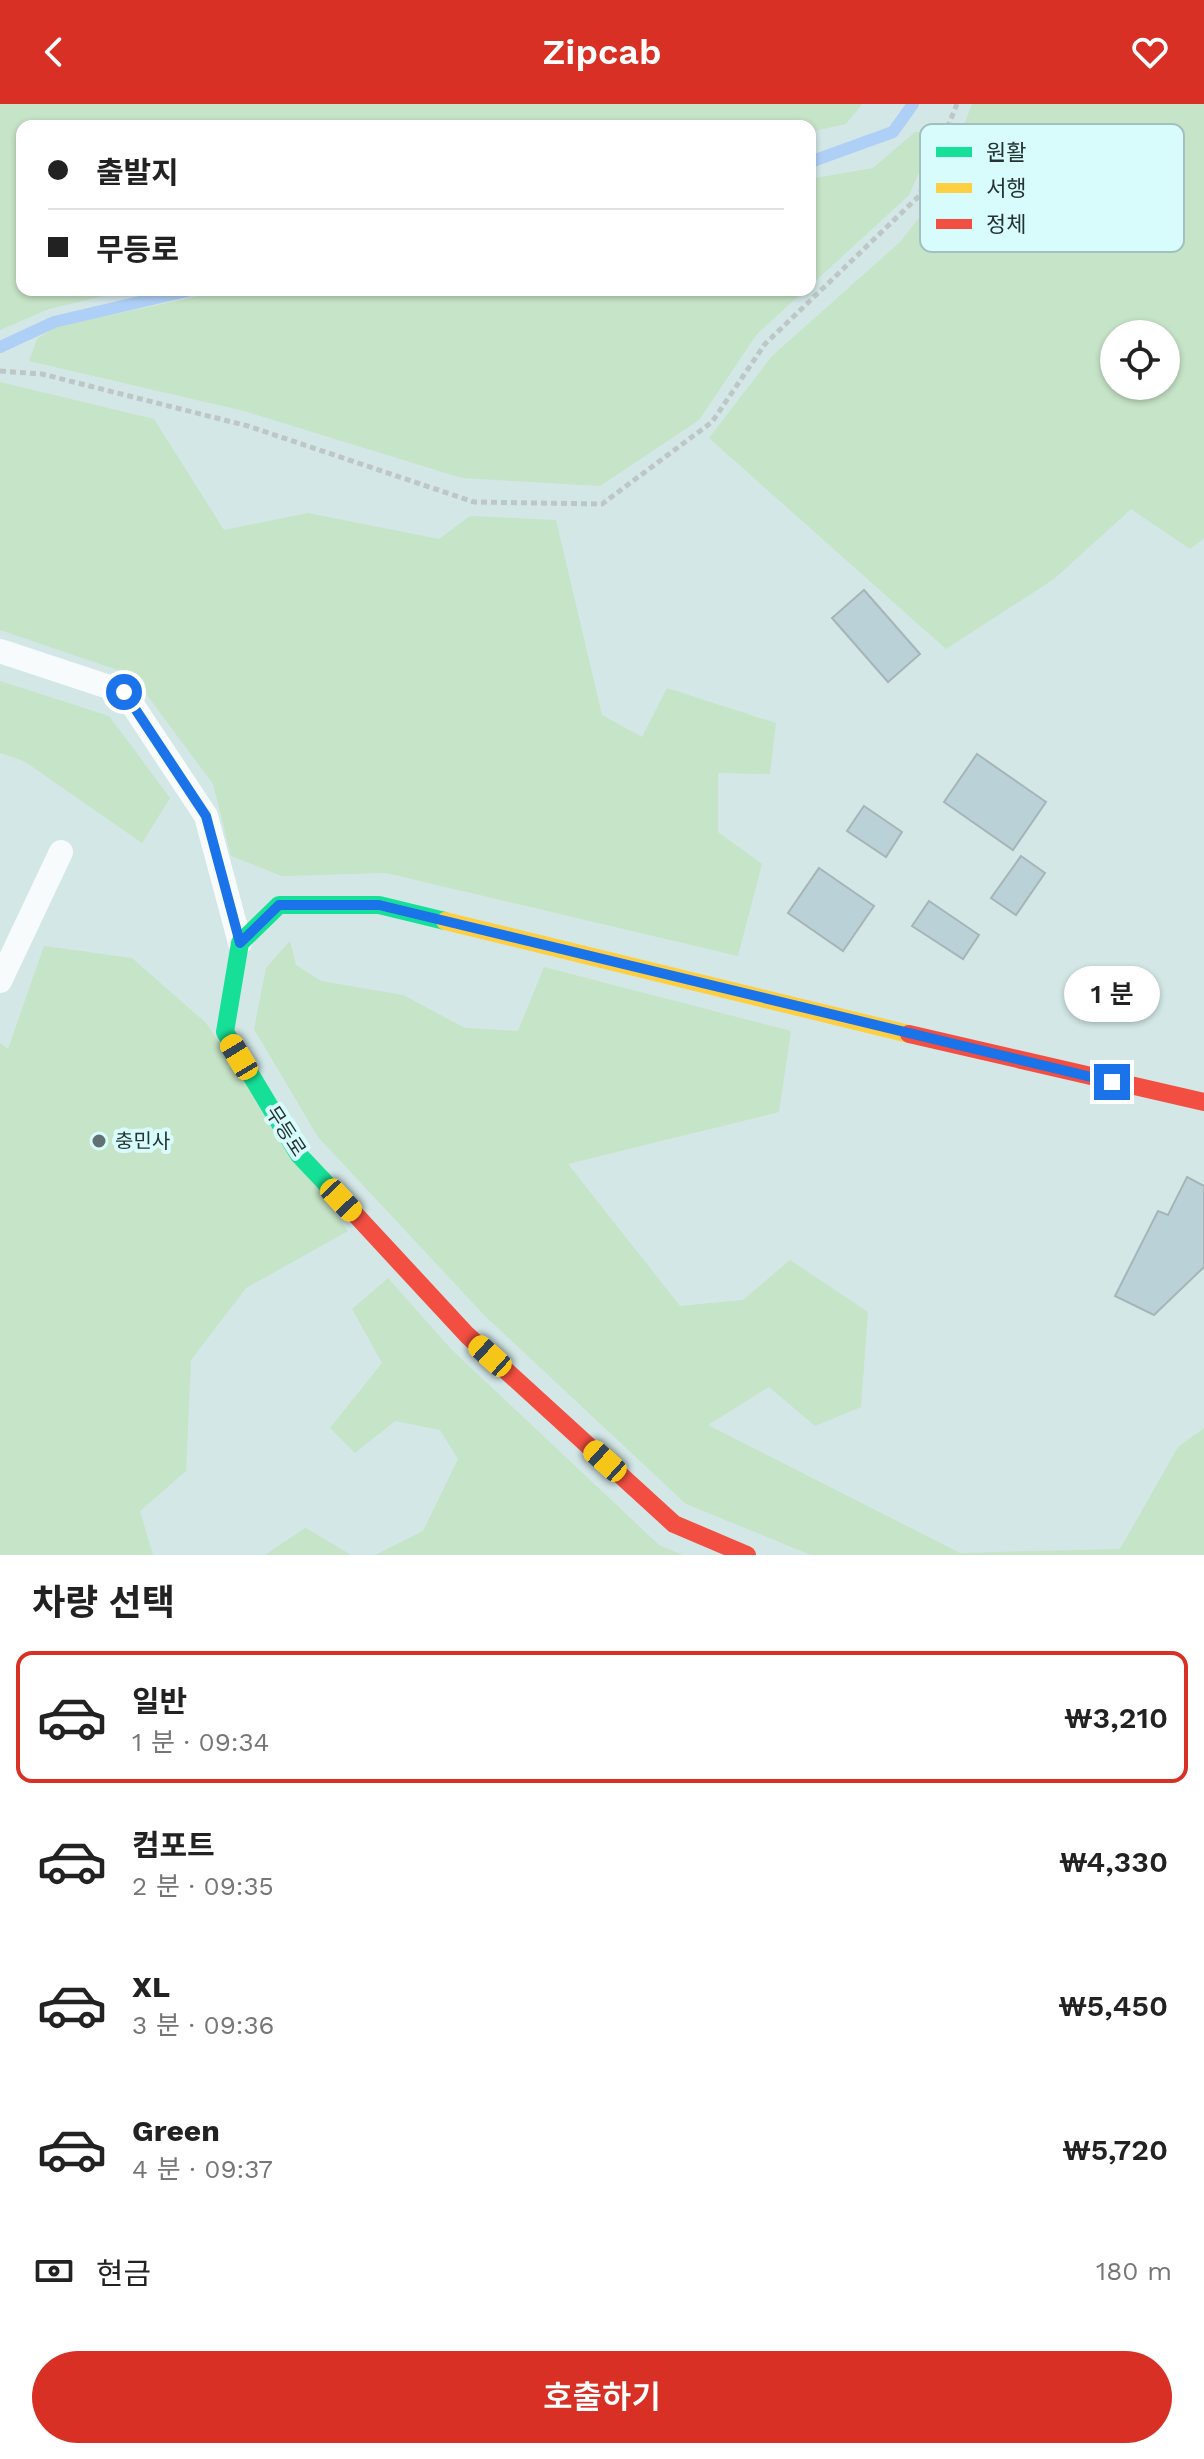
<!DOCTYPE html>
<html lang="ko">
<meta charset="utf-8">
<style>
body{margin:0;font-family:"Work Sans","Noto Sans KR",sans-serif;background:#f6f6f6;color:#222;height:100vh;display:flex;flex-direction:column;font-size:30px;white-space:nowrap}
*{box-sizing:border-box;margin:0}
p{font-size:26px;color:#767676}
.icon{flex:none;width:44px;height:44px;fill:none;stroke:currentColor;stroke-width:2;stroke-linecap:round;stroke-linejoin:round}
.map{position:relative;height:1451px;overflow:hidden}
.sheet{display:flex;flex-direction:column;background:#fff;flex:1}
.sheet>*{flex:none}
.top-card{position:absolute;left:16px;top:16px;width:800px;height:176px;border-radius:16px;box-shadow:0 2px 6px #0004;display:grid;align-content:center;height:176px;padding:0 32px;background:#fff}
.controls{position:absolute;left:1100px;top:216px;display:grid;gap:16px}
.controls a{display:grid;place-items:center;width:80px;height:80px;border-radius:50%;background:#fff;box-shadow:0 2px 6px #0004;font-size:40px}
.end{position:absolute;width:36px;height:36px;margin:-18px;border:10px solid #1a73e8;background:#fff;box-shadow:0 0 0 4px #fff}
.from{border-radius:50%}
.bubble{position:absolute;height:56px;border-radius:28px;background:#fff;box-shadow:0 2px 6px #0004;font-size:26px;font-weight:600;line-height:56px;text-align:center}
.car{position:absolute;width:24px;height:48px;margin:-24px -12px;border-radius:10px;box-shadow:0 0 6px 2px #0007;background:linear-gradient(#f5c518 24%,#345 0 40%,#f5c518 0 76%,#345 0 86%,#f5c518 0)}
.top-card b{display:flex;align-items:center;gap:28px;height:76px;font-size:30px}
.top-card b+b{border-top:2px solid #e0e0e0}
.top-card i{width:20px;height:20px;background:#222}
ul{padding:0;list-style:none}
li{display:flex;align-items:center;gap:24px;height:132px;margin:0 16px 12px;padding:0 16px;border:4px solid transparent;border-radius:16px}
li div{flex:1}
li b{display:block;font-size:30px}
li em{font-style:normal;font-weight:600}
li.on{border-color:#d93025}
li>.icon{width:72px;height:72px;stroke-width:1.5}
h2{padding:0 32px;font-size:36px;line-height:96px}
.pay{display:flex;align-items:center;gap:20px;height:88px;padding:0 32px;font-size:30px}
.pay p{margin-inline-start:auto}
.button{display:flex;gap:16px;margin-top:auto;padding:16px 32px}
.button a{flex:1;height:92px;border-radius:48px;background:#d93025;color:#fff;font-size:32px;font-weight:600;line-height:92px;text-align:center}
header{display:flex;justify-content:space-between;align-items:center;height:104px;padding:0 32px;background:#d93025;color:#fff;font-size:36px;font-weight:600}
.map>svg:first-child{display:block}
.green{fill:#c6e4c7;fill-rule:evenodd}
.lines{fill:none;stroke-linecap:round;stroke-linejoin:round}
.stream{stroke:#afd0f6;stroke-width:12}
.building{fill:#bad1d8;stroke:#a6b5b7;stroke-width:2}
.path{stroke:#bec6c6;stroke-width:5;stroke-dasharray:6 4;stroke-linecap:butt}
.lane{stroke:#f8fbfb;stroke-width:24}
.fast{stroke:#16e098;stroke-width:18}
.slow{stroke:#ffcf43;stroke-width:18}
.jam{stroke:#f24e42;stroke-width:18}
.route{stroke:#1a73e8;stroke-width:10}
.poi-dot{fill:#627272;stroke:#d8fcfc;stroke-width:3}
.labels{text-anchor:middle;stroke-width:8;stroke-linejoin:round;paint-order:stroke}
.street-label{font-size:20px;fill:#253333;stroke:#d8fcfc}
.poi-label{font-size:20px;fill:#253333;stroke:#d8fcfc;text-anchor:start}
.key{fill:#d8fcfc;stroke:#a2c0c0;stroke-width:2}
.key-label{font-size:22px;fill:#253333}
</style>
<header><svg class="icon" aria-label="back" viewBox="0 0 24 24"><path d="M15 5l-7 7 7 7"/></svg>Zipcab<svg class="icon" aria-label="heart" viewBox="0 0 24 24"><path d="M12 20l-8-8c-3-5 5-10 8-4 3-6 11-1 8 4z"/></svg></header>
<div class="map">
<svg width="1204" height="1451" viewBox="0 0 1204 1451">
<rect width="100%" height="100%" fill="#d3e7e7"/>
<g class="green">
<polygon points="0,0 862,0 846,20 810,28 810,22 22,22 22,186 129,186 49,205 0,226"/>
<path d="M972,0H1204V434L1190,445L1131,405L1054,475L946,545L709,334L772,252L900,138L937,91ZM1114,230H1166V282H1114Z"/>
<polygon points="937,27 909,91 810,182 810,75 873,64 915,28"/>
<polygon points="228,186 805,186 757,230 699,316 600,382 462,374 244,307 29,257 37,235 55,223"/>
<polygon points="0,278 154,315 224,426 308,409 439,435 470,412 556,416 602,611 642,633 667,584 776,619 770,670 718,669 718,728 762,760 738,852 386,769 282,772 231,752 213,680 132,571 0,526"/>
<polygon points="0,577 109,612 170,694 142,739 24,657 0,649"/>
<polygon points="290,837 296,861 321,877 403,891 465,924 518,927 544,863 791,927 779,1008 568,1060 680,1202 743,1196 790,1156 868,1208 861,1303 815,1322 769,1283 708,1321 960,1449 1120,1445 1178,1343 1204,1324 1204,1451 811,1451 686,1400 485,1212 318,1033 254,925 266,864"/>
<polygon points="44,842 132,854 206,919 348,1127 246,1184 191,1256 186,1367 140,1407 153,1451 0,1451 0,939 8,945"/>
<polygon points="388,1174 451,1245 659,1441 683,1451 375,1451 423,1427 458,1355 440,1326 395,1317 355,1349 330,1324 382,1259 352,1205"/>
<polygon points="305,1424 306,1424 351,1451 265,1451"/>
</g>
<g class="lines">
<g class="stream">
<polyline points="810,58 893,28 913,0"/>
<polyline points="0,243 54,218 191,186"/>
</g>
</g>
<g class="building">
<polygon points="864,486 920,550 888,578 832,514"/>
<polygon points="977,650 1046,698 1013,746 944,698"/>
<polygon points="864,702 902,728 886,753 847,727"/>
<polygon points="1021,752 1045,769 1016,811 991,794"/>
<polygon points="819,764 874,802 843,847 788,809"/>
<polygon points="929,797 979,831 963,855 912,822"/>
<polygon points="1187,1073 1204,1082 1204,1163 1154,1211 1115,1192 1158,1107 1168,1111"/>
</g>
<g class="lines">
<polyline class="path" points="0,267 42,270 248,322 474,398 602,400 712,318 765,240 919,92 957,0"/>
<g class="lane">
<polyline points="0,547 124,588 206,712 240,839"/>
<polyline points="0,877 61,748"/>
</g>
<polyline class="fast" points="354,1109 299,1051 225,928 240,839 279,801 379,801 445,817"/>
<polyline class="slow" points="445,817 909,930"/>
<g class="jam">
<polyline points="909,930 1204,998"/>
<polyline points="354,1109 467,1231 674,1420 747,1451"/>
</g>
</g>
<g class="lines">
<polyline class="route" points="124,588 206,712 240,839 279,801 379,801 1112,978"/>
</g>
<circle class="poi-dot" cx="99" cy="1037" r="8"/>
<g class="labels">
<g class="street-label">
<text transform="translate(286 1027) rotate(57)" y="7">무등로</text>
</g>
<g class="poi-label">
<text x="115" y="1044">충민사</text>
</g>
</g>
<rect x="920" y="20" width="264" height="128" rx="12" class="key"/>
<rect x="936" y="43" width="36" height="10" fill="#16e098"/>
<rect x="936" y="79" width="36" height="10" fill="#ffcf43"/>
<rect x="936" y="115" width="36" height="10" fill="#f24e42"/>
<g class="key-label">
<text x="986" y="56">원활</text>
<text x="986" y="92">서행</text>
<text x="986" y="128">정체</text>
</g>
</svg>
<div class="controls">
<a><svg class="icon" aria-label="locate" viewBox="0 0 24 24"><circle cx="12" cy="12" r="6"/><path d="M12 2v4M12 18v4M2 12h4M18 12h4"/></svg></a>
</div>
<i class="end from" style="left:124px;top:588px"></i>
<i class="end" style="left:1112px;top:978px"></i>
<div class="bubble" style="left:1064px;top:862px;width:96px">1 분</div>
<i class="car" style="left:239px;top:953px;rotate:329deg"></i>
<i class="car" style="left:341px;top:1096px;rotate:137deg"></i>
<i class="car" style="left:490px;top:1252px;rotate:312deg"></i>
<i class="car" style="left:605px;top:1357px;rotate:312deg"></i>
<div class="top-card">
<b><i class="from"></i>출발지</b>
<b><i></i>무등로</b>
</div>
</div>
<section class="sheet">
<h2>차량 선택</h2>
<ul>
<li class="on"><svg class="icon" aria-label="car" viewBox="0 0 24 24"><path d="M5 17H2v-5l4-1 3-4h7l3 4 3 1v5h-3M9 17h6M6 11h13"/><circle cx="7" cy="17" r="2"/><circle cx="17" cy="17" r="2"/></svg><div><b>일반</b><p>1 분 · 09:34</p></div><em>₩3,210</em></li>
<li><svg class="icon" aria-label="car" viewBox="0 0 24 24"><path d="M5 17H2v-5l4-1 3-4h7l3 4 3 1v5h-3M9 17h6M6 11h13"/><circle cx="7" cy="17" r="2"/><circle cx="17" cy="17" r="2"/></svg><div><b>컴포트</b><p>2 분 · 09:35</p></div><em>₩4,330</em></li>
<li><svg class="icon" aria-label="car" viewBox="0 0 24 24"><path d="M5 17H2v-5l4-1 3-4h7l3 4 3 1v5h-3M9 17h6M6 11h13"/><circle cx="7" cy="17" r="2"/><circle cx="17" cy="17" r="2"/></svg><div><b>XL</b><p>3 분 · 09:36</p></div><em>₩5,450</em></li>
<li><svg class="icon" aria-label="car" viewBox="0 0 24 24"><path d="M5 17H2v-5l4-1 3-4h7l3 4 3 1v5h-3M9 17h6M6 11h13"/><circle cx="7" cy="17" r="2"/><circle cx="17" cy="17" r="2"/></svg><div><b>Green</b><p>4 분 · 09:37</p></div><em>₩5,720</em></li>
</ul>
<div class="pay"><svg class="icon" aria-label="cash" viewBox="0 0 24 24"><path d="M3 7h18v10H3z"/><circle cx="12" cy="12" r="2"/></svg>현금<p>180 m</p></div>
<div class="button"><a>호출하기</a></div>
</section>
